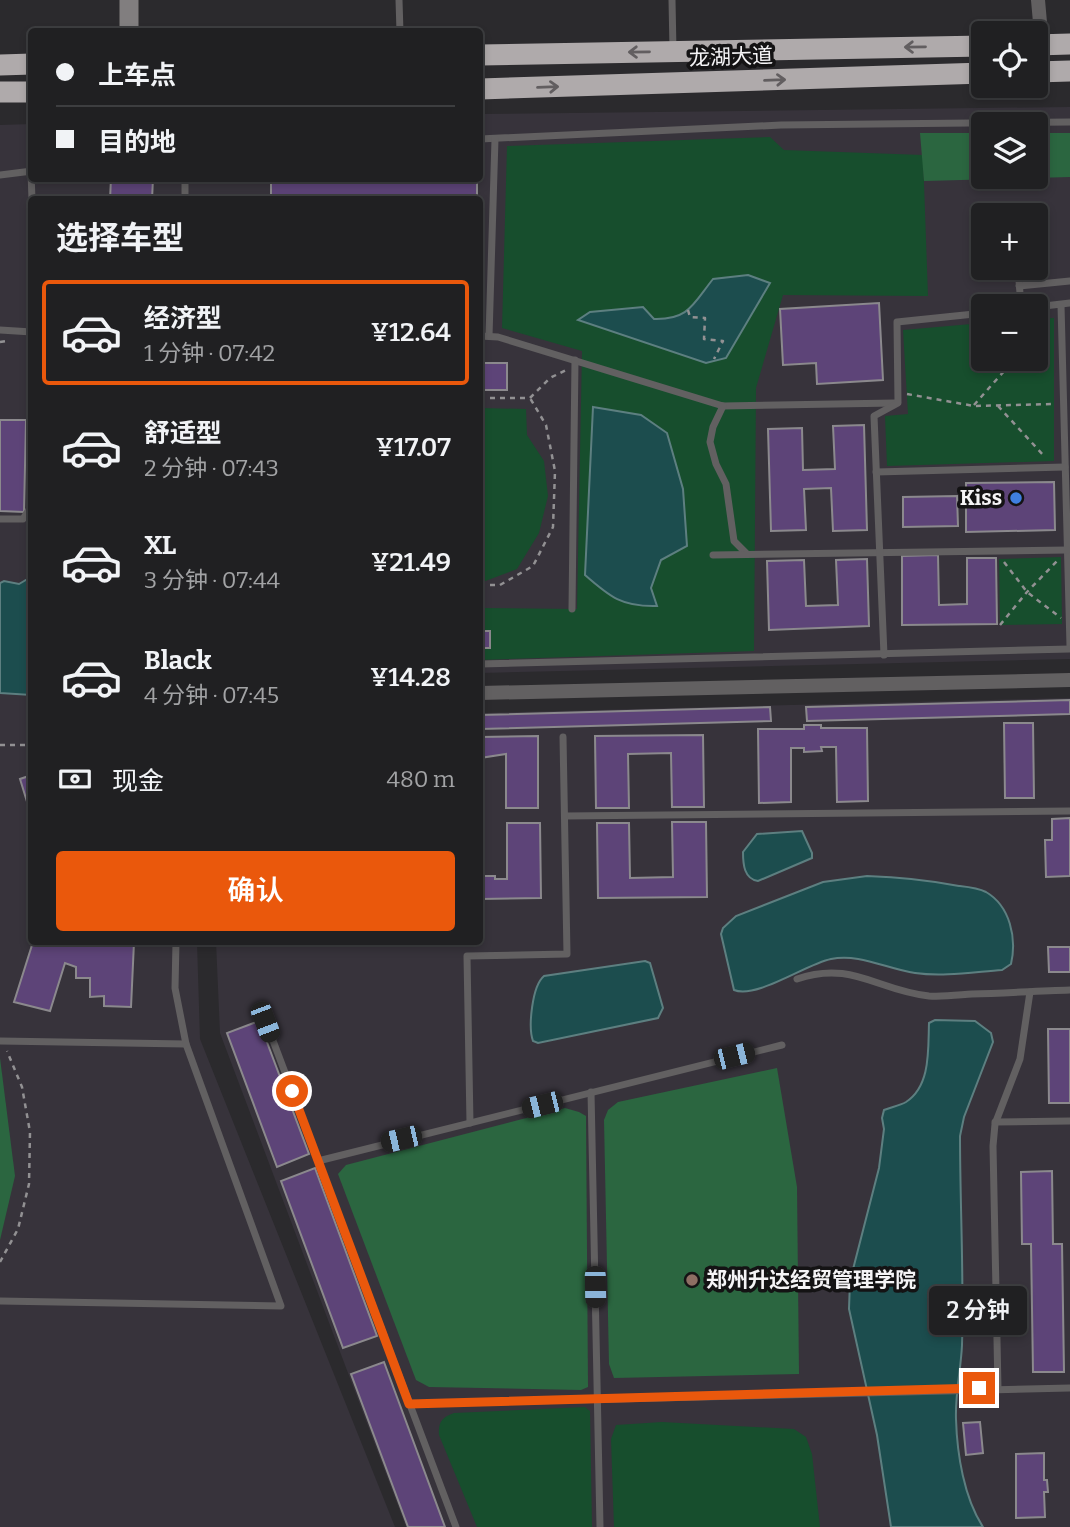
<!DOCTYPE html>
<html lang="zh">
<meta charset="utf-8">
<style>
body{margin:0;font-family:Bitter,"Noto Sans SC",serif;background:#2d2d2f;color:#f1f3f6;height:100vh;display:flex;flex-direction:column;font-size:26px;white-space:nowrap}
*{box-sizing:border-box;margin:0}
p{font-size:23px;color:#a2a3a5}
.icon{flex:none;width:38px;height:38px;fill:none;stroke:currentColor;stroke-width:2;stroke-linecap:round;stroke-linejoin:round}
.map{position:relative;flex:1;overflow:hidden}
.side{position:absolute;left:28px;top:196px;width:455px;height:749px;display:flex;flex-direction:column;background:#202022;border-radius:7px;box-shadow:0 4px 10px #0003,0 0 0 2px #3d3e40}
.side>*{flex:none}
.hud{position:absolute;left:28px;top:28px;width:455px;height:154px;border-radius:7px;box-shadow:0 4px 10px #0003,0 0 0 2px #3d3e40;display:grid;align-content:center;height:154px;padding:0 28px;background:#202022}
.controls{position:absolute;left:971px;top:21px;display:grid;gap:14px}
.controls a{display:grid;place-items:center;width:77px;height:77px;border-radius:7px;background:#202022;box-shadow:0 4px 10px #0003,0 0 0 2px #3d3e40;font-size:35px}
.end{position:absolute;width:32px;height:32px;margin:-16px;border:9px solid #ea580c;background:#fff;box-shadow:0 0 0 4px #fff}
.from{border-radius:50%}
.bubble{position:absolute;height:49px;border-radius:7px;background:#202022;box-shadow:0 4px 10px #0003,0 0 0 2px #3d3e40;font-size:23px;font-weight:600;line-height:49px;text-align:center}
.car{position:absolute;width:21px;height:42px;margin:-21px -10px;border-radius:9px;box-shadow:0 0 5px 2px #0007;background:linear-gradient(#222 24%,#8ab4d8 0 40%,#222 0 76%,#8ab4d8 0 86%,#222 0)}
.hud b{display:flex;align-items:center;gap:24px;height:66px;font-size:26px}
.hud b+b{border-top:2px solid #3d3e40}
.hud i{width:18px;height:18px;background:#f1f3f6}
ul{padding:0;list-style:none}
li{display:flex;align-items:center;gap:21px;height:105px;margin:0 14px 10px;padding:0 14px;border:4px solid transparent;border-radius:7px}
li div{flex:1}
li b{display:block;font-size:26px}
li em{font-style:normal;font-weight:600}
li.active{border-color:#ea580c}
li>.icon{width:63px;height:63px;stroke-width:1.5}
h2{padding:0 28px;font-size:32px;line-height:84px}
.pay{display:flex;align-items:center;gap:18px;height:77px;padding:0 28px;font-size:26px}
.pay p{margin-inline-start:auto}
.action{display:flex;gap:14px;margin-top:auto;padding:14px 28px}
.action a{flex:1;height:80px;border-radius:7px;background:#ea580c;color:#fff;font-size:28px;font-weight:600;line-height:80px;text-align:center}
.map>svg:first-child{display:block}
.built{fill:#37333b;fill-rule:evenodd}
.green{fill:#174e2d}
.forest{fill:#2b6640}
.water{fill:#1c4d4e;stroke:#5d7f80;stroke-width:2}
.building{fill:#5d4478;stroke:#8b898d;stroke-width:2}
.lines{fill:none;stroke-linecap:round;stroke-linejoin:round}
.path{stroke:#929193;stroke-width:2.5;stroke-dasharray:5 5;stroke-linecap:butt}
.lane{stroke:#626061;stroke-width:7}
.street{stroke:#626061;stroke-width:14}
.secondary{stroke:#817e7f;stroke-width:19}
.highway{stroke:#afaaab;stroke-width:21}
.oneway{stroke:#625e60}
.route{stroke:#ea580c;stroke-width:9}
.shop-dot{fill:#3f7fe0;stroke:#141314;stroke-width:2.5}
.education-dot{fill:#8d6e63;stroke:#141314;stroke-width:2.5}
.labels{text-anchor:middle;stroke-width:7;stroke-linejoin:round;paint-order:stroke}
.street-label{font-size:21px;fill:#f5f4f6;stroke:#141314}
.poi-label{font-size:21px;font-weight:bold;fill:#f5f4f6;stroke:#141314;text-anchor:end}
</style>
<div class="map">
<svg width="1070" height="1527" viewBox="0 0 1070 1527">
<rect width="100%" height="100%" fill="#2b2a2d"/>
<g class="built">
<path d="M1070,107V659L480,673V200H32V942H197L200,1039L395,1527H0V125L31,124L32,178H480V114ZM984,124H1036V177H984ZM984,215H1036V268H984ZM984,306H1036V359H984Z"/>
<polygon points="1070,698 1070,1527 406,1527 220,1033 216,942 480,942 480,713"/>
</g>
<g class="green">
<polygon points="770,137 784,150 923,155 928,296 783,295 756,388 754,651 480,660 480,608 577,609 582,351 502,328 507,146"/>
<polygon points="1054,318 1054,461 887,466 885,416 908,414 903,330 983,323 984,359 1036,359 1036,319"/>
<polygon points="480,408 526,409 527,435 544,461 548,496 539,533 517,569 480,583"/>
<polygon points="1061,557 1062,624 1000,625 999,559"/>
<path d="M585,1407L590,1411L592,1527H477L439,1435C438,1422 442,1417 454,1413Z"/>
<polygon points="662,1422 794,1429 806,1437 812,1454 820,1527 614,1527 611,1439 616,1425"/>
</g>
<g class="forest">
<polygon points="920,133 983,133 984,177 1036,177 1036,133 1070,133 1070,177 924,181"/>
<polygon points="0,1058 15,1176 0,1240"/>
<polygon points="777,1068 797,1187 799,1374 614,1378 609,1364 604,1120 608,1110 618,1102"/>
<polygon points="565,1108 579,1112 586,1116 588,1387 581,1390 429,1387 416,1380 338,1174 346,1165"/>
</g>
<g class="water">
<path d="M748,275L770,283L726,358L706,363L578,320L590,312L643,307L654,319C689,320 693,304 713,279Z"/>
<path d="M593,407L641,415L667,433L683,489L687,546L661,560L651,588L657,606C622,607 610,597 585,575Z"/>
<polygon points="31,577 31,695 0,693 0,583 4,581 19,584"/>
<path d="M802,831L812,853V858L758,881C744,879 743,864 743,852L757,834Z"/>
<path d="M867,876C898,877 928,880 959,886C968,887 978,888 986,892C1010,906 1017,938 1011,964L1002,970C974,972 943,977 915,973C887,969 859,953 831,959C806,964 757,999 734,990L721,934L723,928L736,916L823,882Z"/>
<path d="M645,961L650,963L663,1008L658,1018L538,1043L533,1041C528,1027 532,986 544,976Z"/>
<path d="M935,1020L975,1021L991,1033L993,1042L964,1117L960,1136C960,1205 964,1275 962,1345C961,1369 955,1394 956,1419C957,1454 964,1498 983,1527H891L877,1435L849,1309L850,1281L879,1168L884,1129L882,1118L884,1110C891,1107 899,1106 906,1102C931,1086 928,1049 929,1023Z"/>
</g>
<g class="building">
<polygon points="111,178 153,178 152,200 110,200"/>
<rect x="271" y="178" width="206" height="22"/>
<polygon points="879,303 883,380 817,384 816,363 783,365 780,309"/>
<rect x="480" y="363" width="27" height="27"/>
<polygon points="0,420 26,420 24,512 0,511"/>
<polygon points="864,425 867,530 833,531 831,488 804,489 806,530 771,531 768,429 802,428 803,470 835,469 833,426"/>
<polygon points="1054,482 1055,530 966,532 966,483"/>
<polygon points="957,496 958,526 903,527 903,497"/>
<polygon points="938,555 939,605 967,604 967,558 996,558 997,624 902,625 902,556"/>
<polygon points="867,559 869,626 769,630 767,561 804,560 806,606 838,605 836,560"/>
<rect x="480" y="631" width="10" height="17"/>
<polygon points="1070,700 1070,714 807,721 806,707"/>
<polygon points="770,707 771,721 480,729 480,715"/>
<polygon points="1004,723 1033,723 1034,798 1005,798"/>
<polygon points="804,725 821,725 821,728 867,728 868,801 837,802 836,747 821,747 822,751 804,752 804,748 791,748 791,802 759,803 758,729 804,729"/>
<polygon points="703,735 704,807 672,807 671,753 628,754 629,808 596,808 595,736"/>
<polygon points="538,736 538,808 506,808 506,754 480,758 480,737"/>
<polygon points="32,775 32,818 20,779"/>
<polygon points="1070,818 1070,876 1046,877 1045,840 1052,840 1052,819"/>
<polygon points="672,822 706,822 707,897 598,898 597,823 629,823 630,878 673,877"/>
<polygon points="507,823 540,823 541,898 480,899 480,876 495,876 495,879 507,879"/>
<polygon points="33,942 134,942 131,1007 104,1006 104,996 90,997 90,978 76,978 76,967 65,963 50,1011 14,1002"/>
<polygon points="1048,947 1070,947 1070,972 1049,972"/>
<polygon points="259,1021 309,1154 277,1167 227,1033"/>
<polygon points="1048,1029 1070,1029 1070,1103 1049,1103"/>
<polygon points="315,1168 377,1336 343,1348 281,1181"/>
<polygon points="1052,1171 1053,1244 1062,1244 1064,1372 1033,1372 1031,1244 1022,1244 1021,1172"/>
<polygon points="384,1362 445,1527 408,1527 351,1374"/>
<polygon points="980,1422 983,1453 966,1455 963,1423"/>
<polygon points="1044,1453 1044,1480 1047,1480 1048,1492 1044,1492 1045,1517 1016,1518 1016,1454"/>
</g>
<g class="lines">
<g class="path">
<polyline points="688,310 690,317 705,318 704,339 723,341 714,359"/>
<polyline points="0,342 7,341"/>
<polyline points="907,394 974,406 1053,404"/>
<polyline points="480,398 530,398 550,378 566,370"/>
<polyline points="974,405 1005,370 1011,359"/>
<polyline points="998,406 1045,457"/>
<polyline points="1004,562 1027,592 1061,618"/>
<polyline points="480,585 500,585 533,566 553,527 555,471 546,425 530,398"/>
<polyline points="1000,625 1027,592 1058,560"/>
<polyline points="0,745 32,745"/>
<polyline points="0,1262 18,1229 29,1184 30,1132 22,1087 7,1051"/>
</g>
<g class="lane">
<polyline points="399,0 400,32"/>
<polyline points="672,0 673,50"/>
<polyline points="480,139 781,125 1070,122"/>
<polyline points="31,172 32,200"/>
<polyline points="0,175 32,171"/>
<polyline points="185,200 185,178"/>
<polyline points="1018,268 1021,306"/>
<polyline points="1019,286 1070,281"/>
<polyline points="1061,305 1070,646"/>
<polyline points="1036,307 1070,303"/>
<polyline points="0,330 32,332"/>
<polyline points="480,336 498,337 723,406 895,403"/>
<polyline points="489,336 495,139"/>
<polyline points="723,406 713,427 710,442 716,464 726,484 734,541 747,554"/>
<polyline points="876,472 1065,467"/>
<polyline points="0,519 23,519 32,505"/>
<polyline points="713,555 1067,550"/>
<polyline points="572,609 575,360"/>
<polyline points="884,655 874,416 898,403 897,322 984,313"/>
<polyline points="480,664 1070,649"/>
<polyline points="565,816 1070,811"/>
<path d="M797,979C852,960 878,991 929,996C943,997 958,995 972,994C1005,993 1037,991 1070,990"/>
<polyline points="266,1022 456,1527"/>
<polyline points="0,1041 186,1044"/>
<polyline points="591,1092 600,1527"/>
<polyline points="995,1122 1070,1121"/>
<polyline points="470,1123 467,956 567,954 563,737"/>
<polyline points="318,1161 782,1045"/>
<polyline points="0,1301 281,1306 186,1044 175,988 176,942"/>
<polyline points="998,1388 993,1146 995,1124 1020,1059 1030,992"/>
<polyline points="409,1404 1070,1388"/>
</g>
<g class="street">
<polyline points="1038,0 1042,45"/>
<polyline points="480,693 1070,680"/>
</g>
<polyline class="secondary" points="129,0 129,32"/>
<g class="highway">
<polyline points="1036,45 1070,44"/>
<polyline points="480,55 984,46"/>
<polyline points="0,65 32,64"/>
<polyline points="1036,72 1070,71"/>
<polyline points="480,89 984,73"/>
<polyline points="0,92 32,92"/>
</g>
</g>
<defs><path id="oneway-shaft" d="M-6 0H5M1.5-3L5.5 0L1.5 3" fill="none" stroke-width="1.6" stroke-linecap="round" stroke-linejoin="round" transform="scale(1.75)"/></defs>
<g class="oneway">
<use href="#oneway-shaft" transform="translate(915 47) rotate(179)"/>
<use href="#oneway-shaft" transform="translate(639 52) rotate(179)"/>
<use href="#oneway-shaft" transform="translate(775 80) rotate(-2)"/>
<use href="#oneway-shaft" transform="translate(548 87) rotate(-2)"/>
</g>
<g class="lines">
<polyline class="route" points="292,1091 409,1404 979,1388"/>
</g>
<circle class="shop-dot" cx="1016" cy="498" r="7"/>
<circle class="education-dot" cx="692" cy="1280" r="7"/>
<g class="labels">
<g class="street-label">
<text transform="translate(731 57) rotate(-2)" y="7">龙湖大道</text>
</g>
<g class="poi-label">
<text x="1002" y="505">Kiss</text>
<text x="706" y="1287" text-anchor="start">郑州升达经贸管理学院</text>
</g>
</g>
</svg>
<div class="controls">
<a><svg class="icon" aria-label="locate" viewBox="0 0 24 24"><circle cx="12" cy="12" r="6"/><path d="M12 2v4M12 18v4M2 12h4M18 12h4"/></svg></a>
<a><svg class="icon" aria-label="layers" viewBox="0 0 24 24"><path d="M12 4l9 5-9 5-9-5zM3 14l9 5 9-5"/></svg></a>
<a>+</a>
<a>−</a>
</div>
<i class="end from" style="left:292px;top:1091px"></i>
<i class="end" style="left:979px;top:1388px"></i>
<div class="bubble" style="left:929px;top:1286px;width:98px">2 分钟</div>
<i class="car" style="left:265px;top:1022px;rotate:159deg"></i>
<i class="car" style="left:734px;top:1056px;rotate:76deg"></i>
<i class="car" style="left:542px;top:1105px;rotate:256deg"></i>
<i class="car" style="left:401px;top:1139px;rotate:257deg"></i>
<i class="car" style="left:595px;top:1287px;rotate:179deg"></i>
<div class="hud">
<b><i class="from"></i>上车点</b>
<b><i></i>目的地</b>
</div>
<section class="side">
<h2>选择车型</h2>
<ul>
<li class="active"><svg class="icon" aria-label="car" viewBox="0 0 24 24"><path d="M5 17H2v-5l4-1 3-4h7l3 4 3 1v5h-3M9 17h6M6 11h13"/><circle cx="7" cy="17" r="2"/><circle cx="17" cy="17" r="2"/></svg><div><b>经济型</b><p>1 分钟 · 07:42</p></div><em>¥12.64</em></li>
<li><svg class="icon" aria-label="car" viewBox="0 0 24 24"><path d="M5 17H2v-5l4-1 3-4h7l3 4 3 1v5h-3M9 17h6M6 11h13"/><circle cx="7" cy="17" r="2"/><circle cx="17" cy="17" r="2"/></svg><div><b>舒适型</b><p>2 分钟 · 07:43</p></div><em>¥17.07</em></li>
<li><svg class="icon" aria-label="car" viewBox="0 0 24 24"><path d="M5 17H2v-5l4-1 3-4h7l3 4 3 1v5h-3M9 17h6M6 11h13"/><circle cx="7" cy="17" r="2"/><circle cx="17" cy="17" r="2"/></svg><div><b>XL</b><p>3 分钟 · 07:44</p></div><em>¥21.49</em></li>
<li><svg class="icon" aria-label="car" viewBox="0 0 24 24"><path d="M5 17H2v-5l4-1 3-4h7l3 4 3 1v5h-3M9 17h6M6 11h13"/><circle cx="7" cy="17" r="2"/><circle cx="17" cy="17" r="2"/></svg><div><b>Black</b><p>4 分钟 · 07:45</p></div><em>¥14.28</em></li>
</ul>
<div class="pay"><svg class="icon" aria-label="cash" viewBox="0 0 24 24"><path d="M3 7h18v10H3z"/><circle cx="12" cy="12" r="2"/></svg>现金<p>480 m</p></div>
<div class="action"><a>确认</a></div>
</section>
</div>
